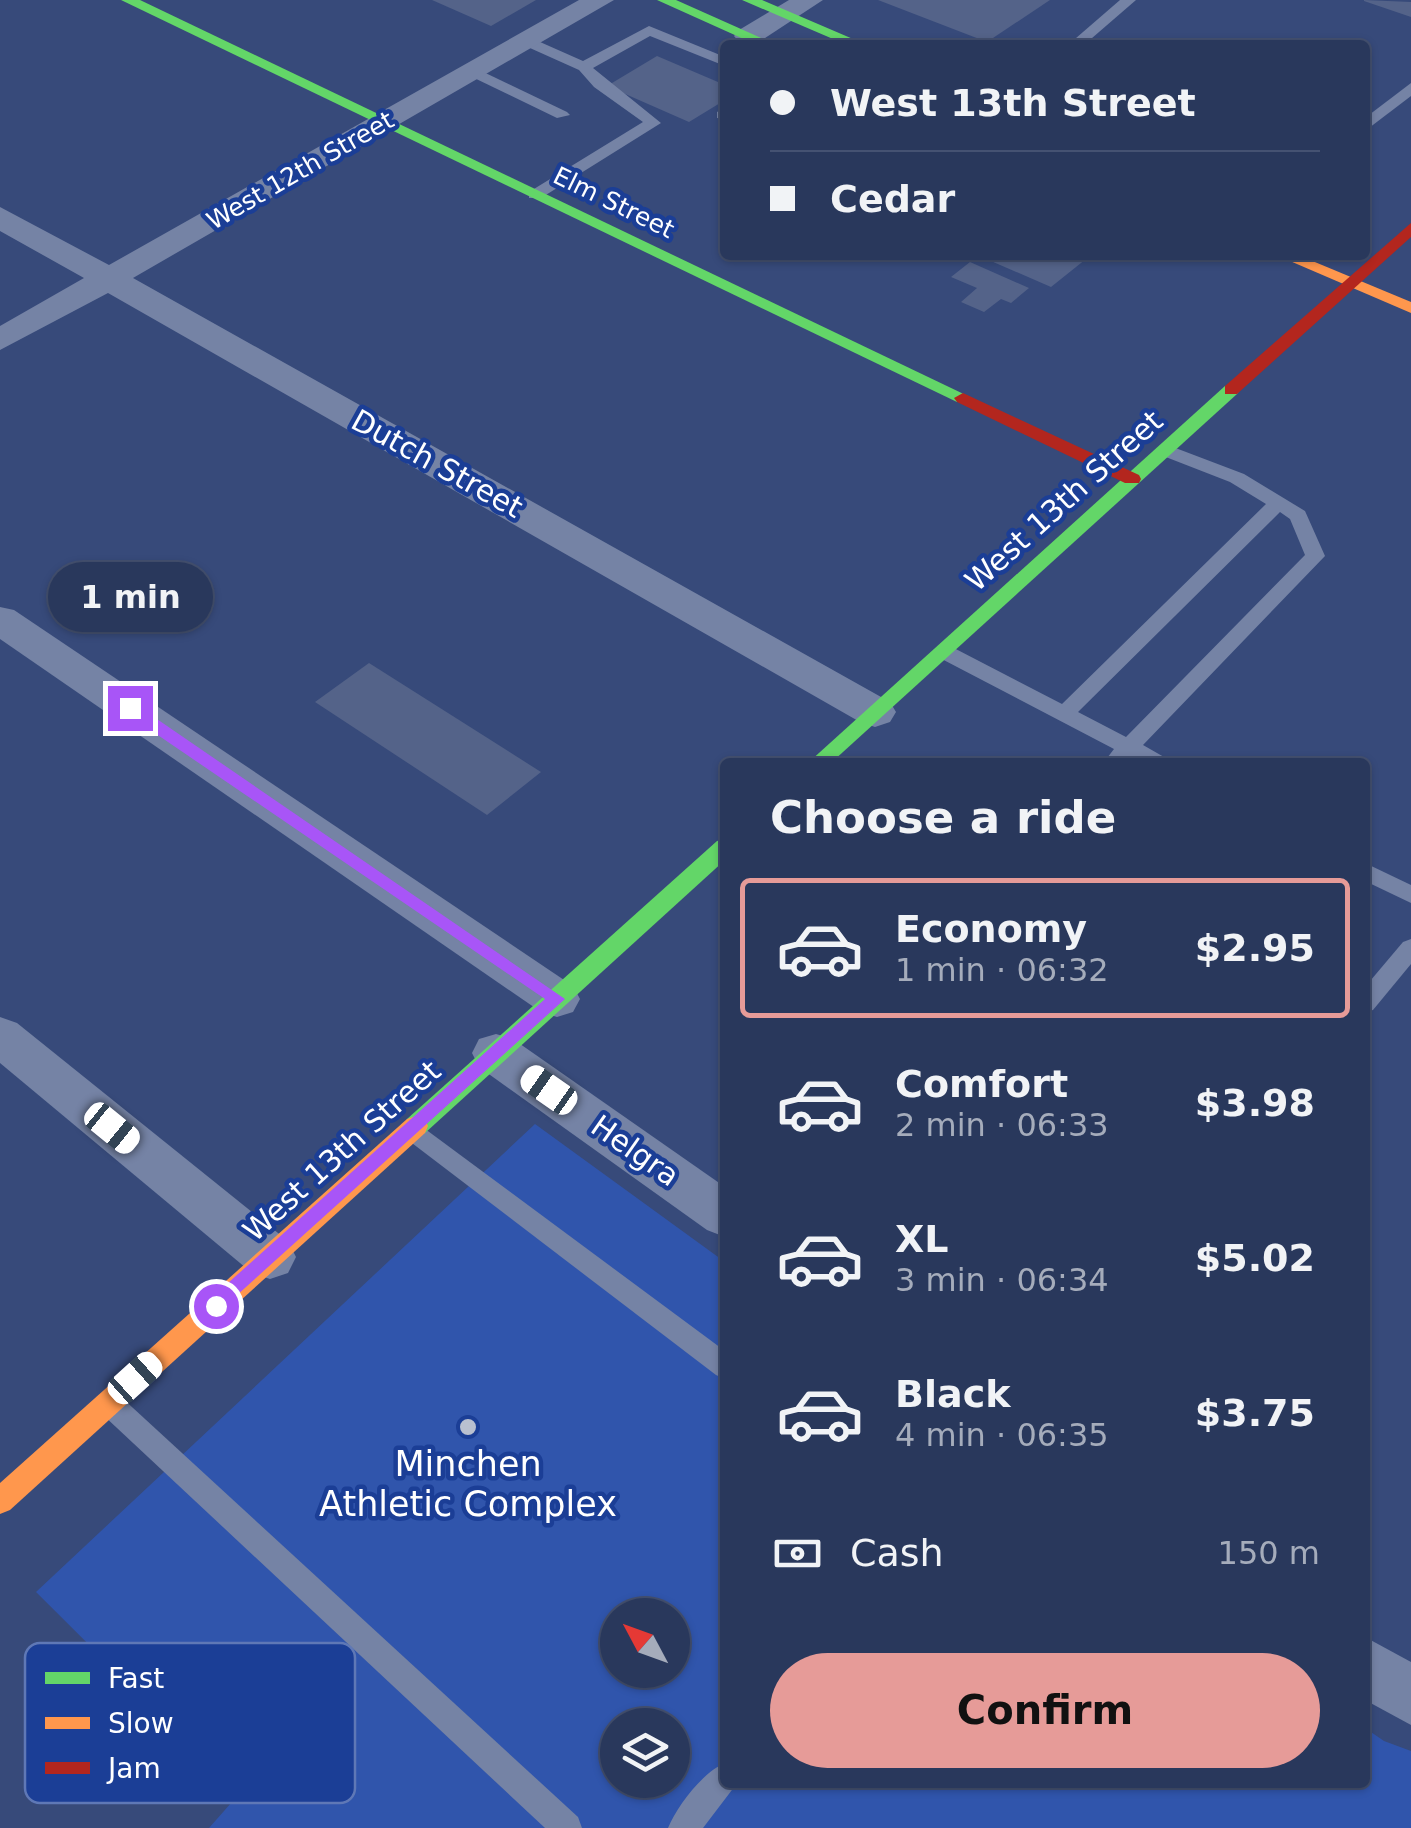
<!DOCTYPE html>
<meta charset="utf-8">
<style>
body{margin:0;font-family:"DejaVu Sans",sans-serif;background:#313f62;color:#f1f3f6;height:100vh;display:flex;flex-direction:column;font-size:38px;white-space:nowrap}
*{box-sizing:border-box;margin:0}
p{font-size:32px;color:#a5acbb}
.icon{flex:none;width:55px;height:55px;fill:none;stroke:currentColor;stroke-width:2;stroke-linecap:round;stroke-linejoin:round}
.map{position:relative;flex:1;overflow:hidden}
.details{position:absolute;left:720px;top:758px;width:650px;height:1030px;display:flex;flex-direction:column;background:#29385c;border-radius:10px;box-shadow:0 2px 8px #0004,0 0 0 2px #455272}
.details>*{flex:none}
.top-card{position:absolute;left:720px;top:40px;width:650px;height:220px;border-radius:10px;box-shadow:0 2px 8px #0004,0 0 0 2px #455272;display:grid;align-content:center;height:220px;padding:0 50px;background:#29385c}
.needle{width:65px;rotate:311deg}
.fabs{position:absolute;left:600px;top:1598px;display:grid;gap:20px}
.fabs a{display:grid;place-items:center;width:90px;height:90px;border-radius:50%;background:#29385c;box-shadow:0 2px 8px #0004,0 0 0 2px #455272;font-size:50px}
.end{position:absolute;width:45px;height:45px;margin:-22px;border:12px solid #a855f7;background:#fff;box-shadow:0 0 0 5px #fff}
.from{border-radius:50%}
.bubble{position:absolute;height:70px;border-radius:35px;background:#29385c;box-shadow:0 2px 8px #0004,0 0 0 2px #455272;font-size:32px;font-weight:800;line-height:70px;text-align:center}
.car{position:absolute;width:30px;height:60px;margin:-30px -15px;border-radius:12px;box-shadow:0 0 8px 2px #0007;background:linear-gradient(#fff 24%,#345 0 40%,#fff 0 76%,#345 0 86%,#fff 0)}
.top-card b{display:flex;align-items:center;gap:35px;height:95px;font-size:38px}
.top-card b+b{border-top:2px solid #455272}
.top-card i{width:25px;height:25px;background:#f1f3f6}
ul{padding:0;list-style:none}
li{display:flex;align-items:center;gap:30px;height:140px;margin:0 20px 15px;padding:0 30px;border:5px solid transparent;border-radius:10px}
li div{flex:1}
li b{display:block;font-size:38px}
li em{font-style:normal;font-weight:800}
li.selected{border-color:#e69b98}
li>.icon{width:90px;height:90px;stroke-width:1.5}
h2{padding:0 50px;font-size:45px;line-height:120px}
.pay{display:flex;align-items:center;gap:25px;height:110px;padding:0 50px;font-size:38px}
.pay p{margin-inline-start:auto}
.cta{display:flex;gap:20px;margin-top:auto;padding:20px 50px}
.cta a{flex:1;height:115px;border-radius:60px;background:#e69b98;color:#111;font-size:40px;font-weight:800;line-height:115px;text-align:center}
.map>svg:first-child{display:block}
.green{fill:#3055ac;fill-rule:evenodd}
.building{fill:#546389}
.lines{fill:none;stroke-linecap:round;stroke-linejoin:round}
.lane{fill:#7583a5;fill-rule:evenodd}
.street{fill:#7583a5;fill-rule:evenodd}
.fast{fill:#63d668;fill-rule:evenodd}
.slow{fill:#ff974d;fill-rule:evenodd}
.jam{fill:#b3261e;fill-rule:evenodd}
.route{fill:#a855f7}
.poi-dot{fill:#b9c0d0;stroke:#1b3e96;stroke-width:4}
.labels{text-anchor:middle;stroke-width:9;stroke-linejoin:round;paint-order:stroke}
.far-street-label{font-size:25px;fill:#fff;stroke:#1b3e96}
.street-label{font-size:30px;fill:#fff;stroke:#1b3e96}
.near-poi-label{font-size:35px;fill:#fff;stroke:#1b3e96}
.key{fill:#1b3e96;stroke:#5f78b6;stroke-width:2.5}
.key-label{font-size:28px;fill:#fff}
</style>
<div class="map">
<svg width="1411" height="1828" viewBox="0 0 1411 1828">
<rect width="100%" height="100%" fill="#374a7a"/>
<path class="green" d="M535,1124L725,1262V1782H1365V1728L1384,1741L1411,1751V1828H209L239,1794L36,1592ZM618,1615H672V1670H618ZM618,1725H672V1780H618Z"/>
<g class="building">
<polygon points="432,0 536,0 491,26"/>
<polygon points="878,0 1050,0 987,42"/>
<polygon points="1364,0 1411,2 1411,17 1364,1"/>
<polygon points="657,56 725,85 725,100 689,122 607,86"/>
<polygon points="988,255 1091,255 1051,287 984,258"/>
<polygon points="970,262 1029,288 1011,303 1001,299 984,312 961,302 977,288 951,277"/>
<polygon points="369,663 541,772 487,815 315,702"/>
</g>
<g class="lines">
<g class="lane">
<polygon points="1120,0 1136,0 1084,45 1068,45"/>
<polygon points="649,26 725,57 725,66 650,36 593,68 661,123 541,198 529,198 529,192 643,122 594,87 579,70 521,44 521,38 531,38 583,61"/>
<polygon points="473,67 567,112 570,115 557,118 468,75 465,72"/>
<polygon points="1411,83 1411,96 1365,131 1365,118"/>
<polygon points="725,108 725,119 717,118 717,112"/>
<path d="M1165,444L1244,474L1305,511L1325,556L1143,745L1164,757L1167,762H1140L1131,758L1126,762H1104L1114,749L936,656L933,651L943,644L950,646L1062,704L1266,504L1230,482L1158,454L1156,450ZM1280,512L1290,519L1305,555L1126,737L1078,712Z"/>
<polygon points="1365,863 1411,885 1411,903 1365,881"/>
<polygon points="1411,939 1411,964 1373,1010 1365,1012 1365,987 1403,942"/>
<polygon points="413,1120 725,1351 725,1379 716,1375 404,1137 401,1130 404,1123"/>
<polygon points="111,1393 120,1396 578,1817 582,1828 545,1828 102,1414 98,1405 102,1396"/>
<path d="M725,1763V1782H738L703,1828H668C677,1806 703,1772 725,1763Z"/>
</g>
<g class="street">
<polygon points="579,0 614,0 133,278 890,702 896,712 890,722 875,727 860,722 108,293 0,350 0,326 84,278 0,231 0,207 109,265"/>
<polygon points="789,0 823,0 759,42 739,42 734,36 739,30"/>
<polygon points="0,607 14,610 573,986 580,999 573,1012 557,1017 541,1012 0,639"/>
<polygon points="0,1017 17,1023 288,1241 296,1257 288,1273 270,1279 252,1273 0,1063"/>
<polygon points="496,1034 513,1039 725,1187 725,1237 707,1230 479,1067 472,1053 479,1039"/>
<polygon points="1365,1637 1411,1662 1411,1725 1365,1700"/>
</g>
<g class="fast">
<polygon points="121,0 140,0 972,398 969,402 957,402"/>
<polygon points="657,0 676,0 777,45 757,45"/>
<polygon points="742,0 762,0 867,45 847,45"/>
<polygon points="1231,385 1240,390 1237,394 832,762 809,762 1225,386"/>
<polygon points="725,839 725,860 425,1133 416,1136 407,1133 404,1126 407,1119 717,841"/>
</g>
<g class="slow">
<polygon points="1276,255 1298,255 1411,302 1411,313"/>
<polygon points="416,1116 425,1119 428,1126 425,1133 10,1510 0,1514 0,1483 407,1119"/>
</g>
<g class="jam">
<polygon points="1411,223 1411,237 1237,394 1225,394 1225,386"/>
<polygon points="963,393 1139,475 1141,479 1139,483 1125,483 957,402 954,398"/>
</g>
</g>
<polygon class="route" points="124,704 135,704 565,999 216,1314 206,1306 209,1300 545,999 124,712"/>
<circle class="poi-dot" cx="468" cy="1427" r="10"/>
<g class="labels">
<g class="far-street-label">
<text transform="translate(300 170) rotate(-30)" y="9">West 12th Street</text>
<text transform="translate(614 202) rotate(26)" y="9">Elm Street</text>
</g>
<g class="street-label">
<text transform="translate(437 464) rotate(29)" y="10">Dutch Street</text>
<text transform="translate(1064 501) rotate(-42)" y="10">West 13th Street</text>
<text transform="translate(342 1151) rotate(-42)" y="10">West 13th Street</text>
<text transform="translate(635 1151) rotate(35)" y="10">Helgra</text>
</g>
<g class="near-poi-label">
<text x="468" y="1476">Minchen<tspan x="468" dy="40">Athletic Complex</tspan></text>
</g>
</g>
<rect x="25" y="1643" width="330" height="160" rx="15" class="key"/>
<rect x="45" y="1672" width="45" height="12" fill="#63d668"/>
<rect x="45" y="1717" width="45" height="12" fill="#ff974d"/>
<rect x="45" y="1762" width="45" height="12" fill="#b3261e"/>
<g class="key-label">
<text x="108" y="1688">Fast</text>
<text x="108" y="1733">Slow</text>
<text x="108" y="1778">Jam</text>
</g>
</svg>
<div class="fabs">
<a><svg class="needle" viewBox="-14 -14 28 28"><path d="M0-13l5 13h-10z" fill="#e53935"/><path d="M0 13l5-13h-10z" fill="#a5acbb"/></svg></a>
<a><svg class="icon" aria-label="layers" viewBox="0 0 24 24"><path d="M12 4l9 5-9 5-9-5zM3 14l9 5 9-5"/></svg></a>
</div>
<i class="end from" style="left:216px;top:1306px"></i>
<i class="end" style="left:130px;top:708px"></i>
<div class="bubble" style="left:48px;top:562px;width:165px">1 min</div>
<i class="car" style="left:549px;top:1090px;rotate:305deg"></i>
<i class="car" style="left:112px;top:1128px;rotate:129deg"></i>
<i class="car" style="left:135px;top:1378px;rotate:48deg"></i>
<div class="top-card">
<b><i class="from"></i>West 13th Street</b>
<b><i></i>Cedar</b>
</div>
<section class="details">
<h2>Choose a ride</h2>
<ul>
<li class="selected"><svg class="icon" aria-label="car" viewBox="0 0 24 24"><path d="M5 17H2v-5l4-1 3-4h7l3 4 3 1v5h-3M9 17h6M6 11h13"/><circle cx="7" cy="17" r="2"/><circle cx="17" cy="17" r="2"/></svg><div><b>Economy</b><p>1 min · 06:32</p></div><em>$2.95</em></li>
<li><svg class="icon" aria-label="car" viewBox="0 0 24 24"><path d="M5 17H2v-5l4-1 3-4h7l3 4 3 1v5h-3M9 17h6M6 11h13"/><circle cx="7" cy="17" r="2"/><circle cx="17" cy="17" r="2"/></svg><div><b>Comfort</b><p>2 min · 06:33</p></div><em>$3.98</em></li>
<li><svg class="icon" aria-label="car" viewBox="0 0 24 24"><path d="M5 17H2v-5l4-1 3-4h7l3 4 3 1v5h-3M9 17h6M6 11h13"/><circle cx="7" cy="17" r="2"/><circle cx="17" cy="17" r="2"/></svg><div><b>XL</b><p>3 min · 06:34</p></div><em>$5.02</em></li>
<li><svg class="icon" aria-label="car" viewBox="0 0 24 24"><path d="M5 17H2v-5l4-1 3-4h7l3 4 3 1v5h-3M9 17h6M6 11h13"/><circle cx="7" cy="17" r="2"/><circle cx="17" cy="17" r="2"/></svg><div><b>Black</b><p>4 min · 06:35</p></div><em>$3.75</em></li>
</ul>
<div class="pay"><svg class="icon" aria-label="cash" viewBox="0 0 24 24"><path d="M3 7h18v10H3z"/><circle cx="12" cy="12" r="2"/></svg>Cash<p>150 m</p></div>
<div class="cta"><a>Confirm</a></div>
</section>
</div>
